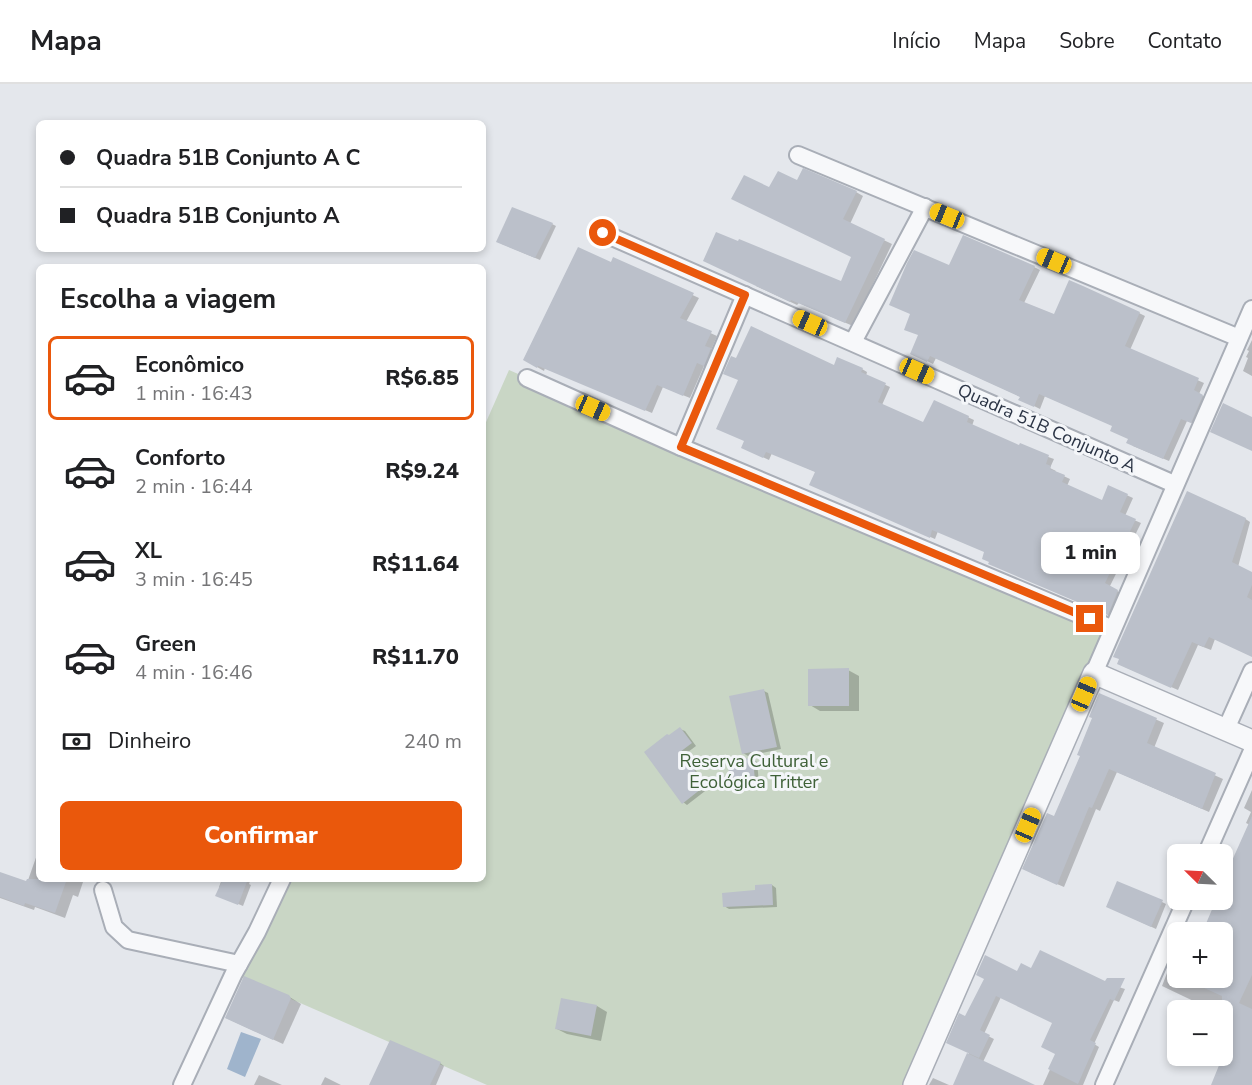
<!DOCTYPE html>
<html lang="pt">
<meta charset="utf-8">
<style>
body{margin:0;font-family:"Nunito Sans",sans-serif;background:#f6f6f6;color:#202124;height:100vh;display:flex;flex-direction:column;font-size:22px;white-space:nowrap}
*{box-sizing:border-box;margin:0}
p{font-size:20px;color:#757577}
.icon{flex:none;width:33px;height:33px;fill:none;stroke:currentColor;stroke-width:2;stroke-linecap:round;stroke-linejoin:round}
.map{position:relative;flex:1;overflow:hidden}
.details{position:absolute;left:36px;top:180px;width:450px;height:618px;display:flex;flex-direction:column;background:#fff;border-radius:9px;box-shadow:0 3px 9px #0003}
.details>*{flex:none}
.guide{position:absolute;left:36px;top:36px;width:450px;height:132px;border-radius:9px;box-shadow:0 3px 9px #0003;display:grid;align-content:center;height:132px;padding:0 24px;background:#fff}
.needle{width:39px;rotate:294deg}
.tools{position:absolute;left:1167px;top:760px;display:grid;gap:12px}
.tools a{display:grid;place-items:center;width:66px;height:66px;border-radius:9px;background:#fff;box-shadow:0 3px 9px #0003;font-size:30px}
.end{position:absolute;width:27px;height:27px;margin:-14px;border:8px solid #ea580c;background:#fff;box-shadow:0 0 0 3px #fff}
.from{border-radius:50%}
.bubble{position:absolute;height:42px;border-radius:9px;background:#fff;box-shadow:0 3px 9px #0003;font-size:20px;font-weight:800;line-height:42px;text-align:center}
.car{position:absolute;width:18px;height:36px;margin:-18px -9px;border-radius:8px;box-shadow:0 0 4px 2px #0007;background:linear-gradient(#f5c518 24%,#345 0 40%,#f5c518 0 76%,#345 0 86%,#f5c518 0)}
.guide b{display:flex;align-items:center;gap:21px;height:57px;font-size:22px}
.guide b+b{border-top:2px solid #e0e0e0}
.guide i{width:15px;height:15px;background:#202124}
ul{padding:0;list-style:none}
li{display:flex;align-items:center;gap:18px;height:84px;margin:0 12px 9px;padding:0 12px;border:3px solid transparent;border-radius:9px}
li div{flex:1}
li b{display:block;font-size:22px}
li em{font-style:normal;font-weight:800}
li.selected{border-color:#ea580c}
li>.icon{width:54px;height:54px;stroke-width:1.5}
h2{padding:0 24px;font-size:27px;line-height:72px}
.pay{display:flex;align-items:center;gap:15px;height:66px;padding:0 24px;font-size:22px}
.pay p{margin-inline-start:auto}
.action{display:flex;gap:12px;margin-top:auto;padding:12px 24px}
.action a{flex:1;height:69px;border-radius:9px;background:#ea580c;color:#fff;font-size:24px;font-weight:800;line-height:69px;text-align:center}
header{display:flex;align-items:center;gap:36px;box-sizing:border-box;height:84px;padding:0 30px;background:#fff;border-bottom:2px solid #e0e0e0}
header strong{font-size:28px}
nav{display:flex;gap:33px;margin-inline-start:auto;font-size:21px}
.map>svg:first-child{display:block}
.green{fill:#c9d6c5}
.water{fill:#9fb4cc}
.shadow{fill:#0003}
.building{fill:#bbc0ca}
.lines{fill:none;stroke-linecap:round;stroke-linejoin:round}
.minor-casing{stroke:#a9aeb7;stroke-width:20}
.tertiary-casing{stroke:#a9aeb7;stroke-width:24}
.minor{stroke:#f7f8fa;stroke-width:16}
.tertiary{stroke:#f7f8fa;stroke-width:21}
.route{stroke:#ea580c;stroke-width:8}
.labels{text-anchor:middle;stroke-width:6;stroke-linejoin:round;paint-order:stroke}
.street-label{font-size:18px;fill:#2b3445;stroke:#f4f6f9}
.park-label{font-size:18px;fill:#3f6138;stroke:#f4f6f9}
</style>
<header>
<strong>Mapa</strong>
<nav><a>Início</a><a>Mapa</a><a>Sobre</a><a>Contato</a></nav>
</header>
<div class="map">
<svg width="1252" height="1001" viewBox="0 0 1252 1001">
<rect width="100%" height="100%" fill="#e4e7ec"/>
<polygon class="green" points="509,286 1107,546 913,1001 487,1001 232,889 281,795 483,795 483,345"/>
<polygon class="water" points="241,948 261,955 245,993 227,985"/>
<g class="shadow">
<polygon points="798,98 856,108 863,112 850,140 892,160 853,242 799,219 797,221 756,202 841,199 853,173 770,105"/>
<polygon points="552,140 556,142 540,176 502,160"/>
<polygon points="614,175 699,214 686,238 717,252 711,266 717,269 710,284 704,282 690,314 663,303 652,329 545,284 544,287 525,276"/>
<polygon points="949,183 1034,183 1040,186 1024,219 1055,232 1139,229 1145,232 1130,266 1204,299 1199,310 1208,315 1197,341 1187,337 1169,377 1133,362 1129,355 1114,342 1045,312 1040,325 1026,318 1021,313 936,274 933,280 917,272"/>
<polygon points="1252,256 1252,292 1243,287 1248,274 1246,273 1249,267 1247,266"/>
<polygon points="835,283 862,285 867,288 866,292 890,303 882,321 924,340 935,318 974,336 972,342 1020,363 1054,375 1050,384 1056,387 1055,388 1070,395 1067,402 1103,418 1109,403 1133,414 1125,432 1141,439 1110,502 1123,511 1113,533 996,482 986,468 938,447 935,455 816,403 816,388 772,369 769,376 748,366"/>
<polygon points="1244,434 1250,438 1238,483 1252,489 1252,572 1215,555 1211,566 1198,561 1178,606 1125,583"/>
<polygon points="848,586 859,592 859,627 820,627 810,621"/>
<polygon points="764,607 768,609 781,665 748,672 743,669"/>
<polygon points="1100,611 1164,639 1154,664 1223,695 1209,728 1117,688 1100,727 1096,725 1064,803 1031,789 1082,672"/>
<polygon points="680,645 685,647 696,662 684,671 709,704 687,721 683,718 670,653"/>
<polygon points="753,675 757,678 759,699 736,701 732,698"/>
<polygon points="1252,706 1252,1001 1212,1001 1228,965 1222,927 1204,927 1206,923 1162,902 1167,889 1172,891 1178,878 1178,894 1222,894 1222,849 1203,849 1218,816 1222,816 1250,741 1246,739 1251,728 1244,724"/>
<polygon points="39,765 39,795 84,795 78,813 73,811 65,834 35,823 34,826 0,814 0,789 27,799"/>
<polygon points="222,795 251,795 249,800 251,801 243,822 222,813 220,804 219,803"/>
<polygon points="772,801 776,804 777,823 729,825 724,822"/>
<polygon points="1162,818 1166,820 1156,845 1113,825"/>
<polygon points="1032,886 1106,899 1125,905 1119,918 1114,916 1094,960 1099,963 1083,1001 1043,1001 1057,970 1054,938 1001,913 984,950 994,955 983,978 1031,1001 955,1000 969,969 966,934 1018,889"/>
<polygon points="288,912 301,920 283,960 226,934"/>
<polygon points="597,922 607,928 601,957 567,950 557,945"/>
<polygon points="440,979 444,982 436,1001 371,1001"/>
<polygon points="259,991 282,1001 254,1001"/>
<polygon points="325,993 341,1001 321,1001"/>
<polygon points="933,994 949,1001 929,1001"/>
</g>
<g class="building">
<polygon points="803,84 857,107 843,135 885,155 845,239 791,216 790,218 703,177 716,148 738,157 739,155 841,197 851,173 731,115 744,91 769,103 778,87 797,96"/>
<polygon points="512,123 553,139 535,174 496,158"/>
<polygon points="963,151 1035,182 1019,216 1054,230 1069,196 1083,202 1140,228 1125,262 1199,294 1194,306 1203,311 1191,339 1181,335 1163,375 1126,359 1128,355 1110,347 1112,342 1039,310 1034,323 1018,316 1020,313 930,272 927,278 910,270 918,251 904,246 910,230 889,221 907,179 914,166 949,181"/>
<polygon points="578,163 611,178 613,173 694,209 680,234 712,247 705,262 711,264 704,282 697,279 683,312 657,301 645,327 538,282 537,284 523,276"/>
<polygon points="751,242 834,281 837,273 863,284 861,288 886,299 878,318 923,338 934,316 969,332 967,338 1019,361 1020,359 1049,371 1046,380 1051,382 1050,385 1065,391 1062,398 1102,416 1108,401 1128,410 1120,428 1136,435 1105,499 1118,506 1108,531 988,480 989,478 982,475 984,468 932,446 930,454 809,401 815,388 766,368 763,374 741,364 744,357 716,345 738,296 723,290 731,272 736,274"/>
<polygon points="1223,319 1252,333 1252,367 1210,348"/>
<polygon points="1187,407 1246,434 1232,478 1252,488 1252,501 1247,513 1252,516 1252,573 1209,553 1204,563 1192,558 1171,604 1117,580 1119,575 1113,573"/>
<polygon points="849,584 849,622 808,622 808,585"/>
<polygon points="764,605 777,663 742,670 729,612"/>
<polygon points="1099,609 1157,634 1147,659 1216,689 1202,725 1109,685 1092,724 1089,723 1057,801 1022,785 1047,729 1054,732 1080,672 1077,671 1092,634 1089,633"/>
<polygon points="680,643 692,659 680,668 706,701 682,720 644,668 667,650 669,651"/>
<polygon points="753,674 755,697 730,699 728,676"/>
<polygon points="1252,732 1252,891 1239,919 1252,925 1252,1001 1211,1001 1222,974 1222,912 1182,894 1222,894 1222,849 1202,849 1216,816 1222,816 1222,799"/>
<polygon points="0,788 26,797 27,795 67,795 55,829 25,819 24,822 0,813"/>
<polygon points="223,795 248,795 238,821 215,812"/>
<polygon points="1117,797 1163,816 1151,843 1106,823"/>
<polygon points="772,800 773,821 723,823 722,809 755,806 755,801"/>
<polygon points="1040,866 1105,897 1107,894 1125,894 1114,917 1110,915 1090,956 1096,959 1078,1000 1048,985 1055,970 1041,963 1052,939 996,912 980,946 990,951 979,974 946,959 959,929 965,932 984,895 976,891 985,871 1017,887 1021,879 1031,884"/>
<polygon points="244,892 289,911 291,914 273,956 225,934"/>
<polygon points="561,914 597,921 591,952 555,945"/>
<polygon points="390,956 441,978 430,1001 369,1001"/>
<polygon points="967,969 1035,1001 953,1001"/>
</g>
<g class="lines">
<g class="minor-casing">
<g id="minor">
<polyline points="798,71 1239,254"/>
<polyline points="603,149 1174,400"/>
<polyline points="853,258 925,123"/>
<polyline points="527,294 681,363 1111,544"/>
<polyline points="681,363 745,211"/>
<polyline points="1094,589 1252,225"/>
<polyline points="1226,645 1252,587"/>
<polyline points="1206,771 1252,667"/>
<polyline points="103,806 114,843 128,856 239,880"/>
<polyline points="182,1001 234,889 257,848 282,795"/>
<polyline points="1104,1001 1186,816"/>
</g>
</g>
<g class="tertiary-casing">
<polyline id="tertiary" points="914,1001 1094,589 1252,657"/>
</g>
<use href="#minor" class="minor"/>
<use href="#tertiary" class="tertiary"/>
</g>
<g class="lines">
<polyline class="route" points="603,149 745,211 681,363 1090,535"/>
</g>
<g class="labels">
<g class="street-label">
<text transform="translate(1047 344) rotate(24)" y="6">Quadra 51B Conjunto A</text>
</g>
<g class="park-label">
<text x="754" y="683">Reserva Cultural e<tspan x="754" dy="21">Ecológica Tritter</tspan></text>
</g>
</g>
</svg>
<div class="tools">
<a><svg class="needle" viewBox="-14 -14 28 28"><path d="M0-13l5 13h-10z" fill="#e53935"/><path d="M0 13l5-13h-10z" fill="#757577"/></svg></a>
<a>+</a>
<a>−</a>
</div>
<i class="end from" style="left:603px;top:149px"></i>
<i class="end" style="left:1090px;top:535px"></i>
<div class="bubble" style="left:1041px;top:448px;width:99px">1 min</div>
<i class="car" style="left:947px;top:132px;rotate:292deg"></i>
<i class="car" style="left:1054px;top:177px;rotate:293deg"></i>
<i class="car" style="left:810px;top:239px;rotate:294deg"></i>
<i class="car" style="left:917px;top:287px;rotate:114deg"></i>
<i class="car" style="left:593px;top:324px;rotate:114deg"></i>
<i class="car" style="left:1084px;top:610px;rotate:23deg"></i>
<i class="car" style="left:1028px;top:741px;rotate:23deg"></i>
<div class="guide">
<b><i class="from"></i>Quadra 51B Conjunto A C</b>
<b><i></i>Quadra 51B Conjunto A</b>
</div>
<section class="details">
<h2>Escolha a viagem</h2>
<ul>
<li class="selected"><svg class="icon" aria-label="car" viewBox="0 0 24 24"><path d="M5 17H2v-5l4-1 3-4h7l3 4 3 1v5h-3M9 17h6M6 11h13"/><circle cx="7" cy="17" r="2"/><circle cx="17" cy="17" r="2"/></svg><div><b>Econômico</b><p>1 min · 16:43</p></div><em>R$6.85</em></li>
<li><svg class="icon" aria-label="car" viewBox="0 0 24 24"><path d="M5 17H2v-5l4-1 3-4h7l3 4 3 1v5h-3M9 17h6M6 11h13"/><circle cx="7" cy="17" r="2"/><circle cx="17" cy="17" r="2"/></svg><div><b>Conforto</b><p>2 min · 16:44</p></div><em>R$9.24</em></li>
<li><svg class="icon" aria-label="car" viewBox="0 0 24 24"><path d="M5 17H2v-5l4-1 3-4h7l3 4 3 1v5h-3M9 17h6M6 11h13"/><circle cx="7" cy="17" r="2"/><circle cx="17" cy="17" r="2"/></svg><div><b>XL</b><p>3 min · 16:45</p></div><em>R$11.64</em></li>
<li><svg class="icon" aria-label="car" viewBox="0 0 24 24"><path d="M5 17H2v-5l4-1 3-4h7l3 4 3 1v5h-3M9 17h6M6 11h13"/><circle cx="7" cy="17" r="2"/><circle cx="17" cy="17" r="2"/></svg><div><b>Green</b><p>4 min · 16:46</p></div><em>R$11.70</em></li>
</ul>
<div class="pay"><svg class="icon" aria-label="cash" viewBox="0 0 24 24"><path d="M3 7h18v10H3z"/><circle cx="12" cy="12" r="2"/></svg>Dinheiro<p>240 m</p></div>
<div class="action"><a>Confirmar</a></div>
</section>
</div>
